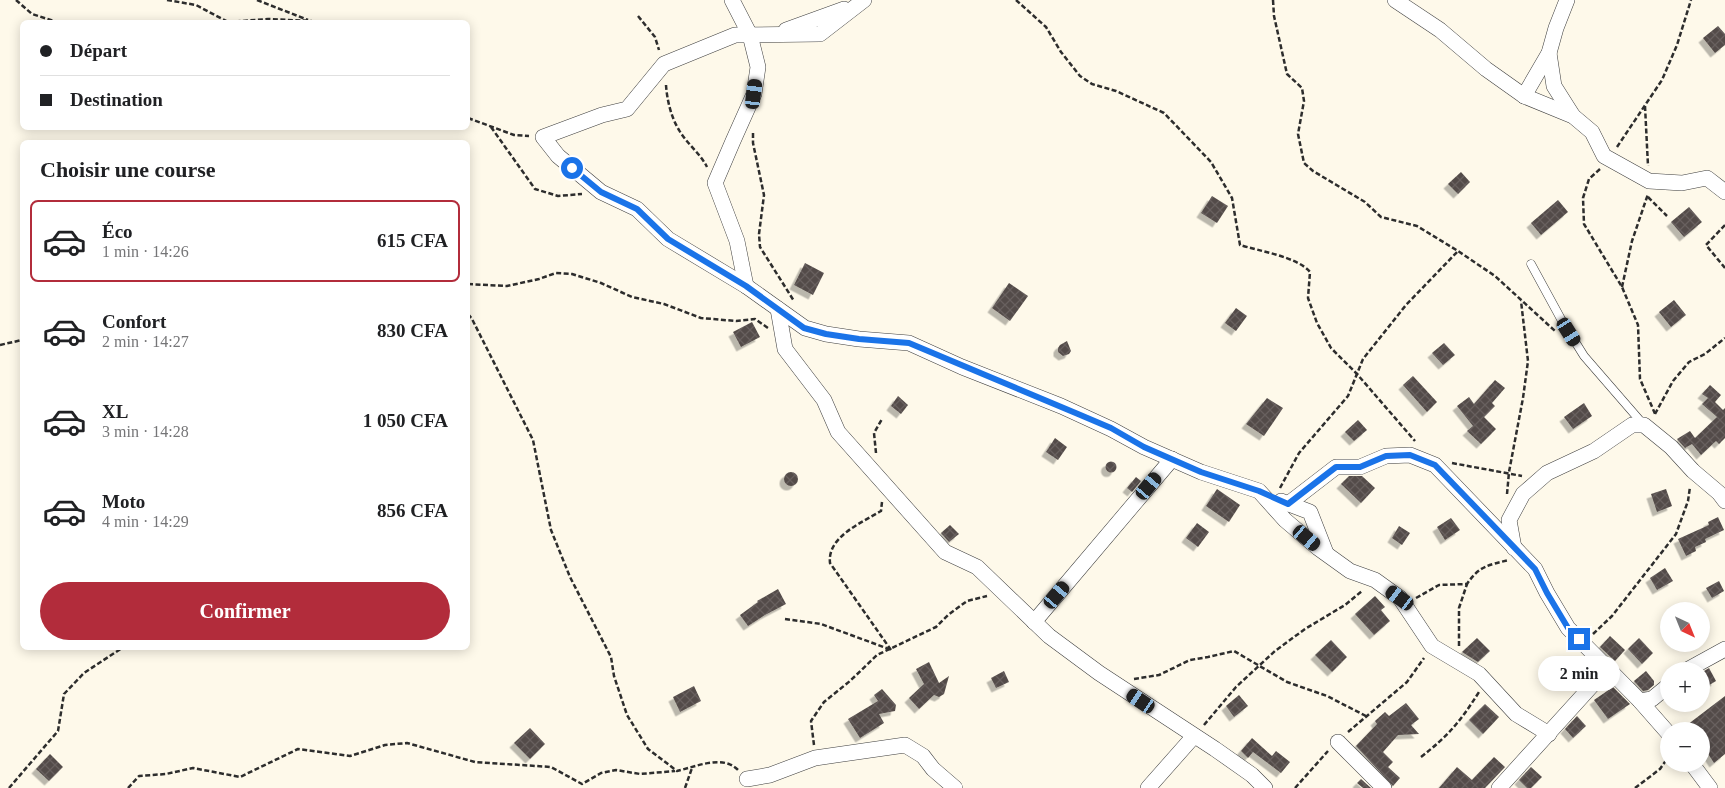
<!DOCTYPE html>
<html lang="fr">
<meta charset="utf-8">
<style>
body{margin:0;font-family:"Times New Roman",serif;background:#f6f6f6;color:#202124;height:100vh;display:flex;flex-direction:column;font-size:19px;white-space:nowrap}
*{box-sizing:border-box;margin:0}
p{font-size:16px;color:#757577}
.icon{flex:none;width:28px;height:28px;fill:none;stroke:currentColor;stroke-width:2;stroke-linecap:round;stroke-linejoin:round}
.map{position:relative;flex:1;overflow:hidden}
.sheet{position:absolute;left:20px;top:140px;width:450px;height:510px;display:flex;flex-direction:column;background:#fff;border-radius:8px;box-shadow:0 2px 12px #0003}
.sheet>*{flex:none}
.top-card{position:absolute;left:20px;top:20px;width:450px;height:110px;border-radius:8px;box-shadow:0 2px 12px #0003;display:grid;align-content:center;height:110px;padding:0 20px;background:#fff}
.needle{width:32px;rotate:137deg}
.fabs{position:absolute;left:1660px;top:602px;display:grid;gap:10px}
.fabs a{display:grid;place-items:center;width:50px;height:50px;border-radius:50%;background:#fff;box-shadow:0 2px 12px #0003;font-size:25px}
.end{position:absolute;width:22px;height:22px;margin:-11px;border:6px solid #1a73e8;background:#fff;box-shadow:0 0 0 2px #fff}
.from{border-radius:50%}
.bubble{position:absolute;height:35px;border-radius:18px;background:#fff;box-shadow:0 2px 12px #0003;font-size:16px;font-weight:700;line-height:35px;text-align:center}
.car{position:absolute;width:15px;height:30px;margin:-15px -8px;border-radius:6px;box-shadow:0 0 4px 1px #0007;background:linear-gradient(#222 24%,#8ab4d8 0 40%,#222 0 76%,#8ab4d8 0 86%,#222 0)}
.top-card b{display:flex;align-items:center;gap:18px;height:48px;font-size:19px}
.top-card b+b{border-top:1px solid #e0e0e0}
.top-card i{width:12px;height:12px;background:#202124}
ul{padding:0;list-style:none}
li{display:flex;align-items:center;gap:15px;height:82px;margin:0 10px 8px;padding:0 10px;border:2px solid transparent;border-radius:8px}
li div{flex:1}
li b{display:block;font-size:19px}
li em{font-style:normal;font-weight:700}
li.on{border-color:#b22c3b}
li>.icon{width:45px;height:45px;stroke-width:1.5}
h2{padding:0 20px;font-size:22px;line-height:60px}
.button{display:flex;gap:10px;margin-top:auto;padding:10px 20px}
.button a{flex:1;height:58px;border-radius:30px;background:#b22c3b;color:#fff;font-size:20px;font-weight:700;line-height:58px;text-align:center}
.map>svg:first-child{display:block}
.building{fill:url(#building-cross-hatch);filter:url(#shadow)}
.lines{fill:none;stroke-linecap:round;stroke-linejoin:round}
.lane-casing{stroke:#3e3e3e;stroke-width:9}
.street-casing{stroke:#3e3e3e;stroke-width:16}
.path{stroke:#2d2d2d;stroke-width:2.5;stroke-dasharray:5 2.5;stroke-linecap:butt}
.lane{stroke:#fff;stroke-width:8}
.street{stroke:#fff;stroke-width:15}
.route{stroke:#1a73e8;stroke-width:6}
</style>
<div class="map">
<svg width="1725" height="788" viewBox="0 0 1725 788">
<defs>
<pattern id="building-cross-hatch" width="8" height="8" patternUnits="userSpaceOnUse" patternTransform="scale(1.25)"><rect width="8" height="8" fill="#534b48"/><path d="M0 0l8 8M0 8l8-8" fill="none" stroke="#67605e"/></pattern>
<filter id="shadow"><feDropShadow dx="-4.5" dy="4.5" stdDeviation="0" flood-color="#0004"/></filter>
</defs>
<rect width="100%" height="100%" fill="#fef9ea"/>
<g class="building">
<polygon points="1718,26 1725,34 1725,45 1715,53 1703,38"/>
<polygon points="1461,172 1470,182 1458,194 1448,184"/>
<polygon points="1212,196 1228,206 1217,223 1201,213"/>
<polygon points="1558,200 1568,212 1541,235 1531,223"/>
<polygon points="1689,207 1702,222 1684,237 1671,222"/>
<polygon points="805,263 824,273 813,295 794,285"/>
<polygon points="1009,283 1028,296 1010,321 992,308"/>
<polygon points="1674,300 1686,315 1671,327 1659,312"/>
<polygon points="1236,308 1247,316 1236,331 1225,323"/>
<polygon points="752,322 760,337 741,347 733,332"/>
<polygon points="1067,341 1071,351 1069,354 1063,356 1058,352 1058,348 1060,345"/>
<polygon points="1444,343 1455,355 1443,365 1432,353"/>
<polygon points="1413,376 1437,402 1427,412 1403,385"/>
<polygon points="1495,380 1505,388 1492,403 1495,406 1484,417 1496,429 1481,444 1467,431 1473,426 1457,406 1469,397 1474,404"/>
<polygon points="1710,385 1721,395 1715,402 1723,410 1725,408 1725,438 1719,444 1716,441 1701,455 1692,444 1685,448 1677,439 1690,431 1695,438 1717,417 1702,404 1708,398 1702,394"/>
<polygon points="898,396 908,405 901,414 891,406"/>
<polygon points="1267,398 1283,408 1264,436 1246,424"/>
<polygon points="1584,403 1592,416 1573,429 1564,417"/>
<polygon points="1358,420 1367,430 1354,441 1345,432"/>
<polygon points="1055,438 1067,447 1058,460 1046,452"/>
<circle cx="1111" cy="467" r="5.5"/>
<circle cx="791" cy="479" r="7"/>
<polygon points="1349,476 1362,476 1375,488 1361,503 1341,484"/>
<polygon points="1136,477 1141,481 1132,492 1127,488"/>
<polygon points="1217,489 1240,505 1229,522 1206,506"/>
<polygon points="1666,489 1672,506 1657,512 1651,494"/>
<polygon points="1718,517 1724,530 1705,539 1706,542 1695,547 1696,551 1686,556 1678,539 1709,525 1708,522"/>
<polygon points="1451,518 1460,530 1445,540 1437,527"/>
<polygon points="1197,523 1209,532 1198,547 1186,538"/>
<polygon points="950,525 959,534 949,542 941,533"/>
<polygon points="1399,526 1410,533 1402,545 1392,538"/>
<polygon points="1665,568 1673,581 1657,590 1650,578"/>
<polygon points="1719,581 1724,591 1712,598 1706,588"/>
<polygon points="778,589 786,604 765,615 748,626 740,615 758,602 757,601"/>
<polygon points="1375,596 1385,607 1381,610 1390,621 1374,635 1355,614"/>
<polygon points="1610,636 1625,650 1615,661 1600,647"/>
<polygon points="1477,638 1490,651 1478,662 1462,652"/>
<polygon points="1639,638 1653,653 1642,664 1628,649"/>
<polygon points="1331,640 1347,657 1332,672 1315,655"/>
<polygon points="929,662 939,683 949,676 944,694 939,697 934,695 919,709 909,698 924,684 916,669"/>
<polygon points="1709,668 1716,681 1701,690 1701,673"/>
<polygon points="1004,671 1009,682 996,688 991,678"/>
<polygon points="1646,671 1654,681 1654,685 1648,690 1643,691 1634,681"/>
<polygon points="694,686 701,701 680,712 673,697"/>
<polygon points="1613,687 1630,704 1608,719 1594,700"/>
<polygon points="882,689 896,705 895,711 879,714 884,723 860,738 848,719 878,701 874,695"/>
<polygon points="1239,695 1248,706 1234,717 1226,706"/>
<polygon points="1725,696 1725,754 1714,763 1701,743 1701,731 1692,731 1687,725"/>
<polygon points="1406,703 1419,719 1411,725 1419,734 1398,735 1383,752 1393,762 1388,767 1400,778 1393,786 1356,746 1377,724 1375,721 1385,712 1389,716"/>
<polygon points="1485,704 1499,717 1483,734 1469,720"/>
<polygon points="1577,716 1586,726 1573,738 1565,729"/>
<polygon points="530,728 545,744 530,759 514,743"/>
<polygon points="1252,738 1272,756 1276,751 1290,762 1281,773 1253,752 1248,758 1241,751"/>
<polygon points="50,754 63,767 49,781 36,769"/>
<polygon points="1494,757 1505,767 1485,788 1439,788 1457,767 1472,780"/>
<polygon points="1531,767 1542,777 1531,788 1527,788 1519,780"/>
<polygon points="1361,779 1371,788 1363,788 1357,783"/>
</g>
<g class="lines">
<g class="lane-casing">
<polyline id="lane" points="1531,264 1561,319 1584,356 1643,424"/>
</g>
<g class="street-casing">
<g id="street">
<polyline points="732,0 750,35 758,67 754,94 733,141 715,183 737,241 746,286"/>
<polyline points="864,0 820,34 735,35 664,64 627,109 602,115 543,137 558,156 601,192 637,209 668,239 746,286 805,328 826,334 859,339 909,343 962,367 1061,406 1111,429 1144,447 1201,472 1259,491 1285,520 1318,548 1350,571 1375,580 1400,598 1432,646 1479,674 1516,714 1549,734"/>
<polyline points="1395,0 1440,30 1486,69 1524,96 1573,116 1592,132 1604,156 1649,181 1682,183 1707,178 1725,192"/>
<polyline points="786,30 844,9"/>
<polyline points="1549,53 1554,86 1573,116"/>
<polyline points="1524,96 1549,53 1556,28 1567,0"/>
<polyline points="778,309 785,349 824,400 838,432 945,552 977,567 1049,636 1099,673 1215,749 1252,775 1265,788"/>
<polyline points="1281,501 1310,512 1326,553"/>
<polyline points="1288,504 1336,467 1360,467 1386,456 1410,455 1435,465 1535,569 1547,593 1568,628 1640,701 1652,699 1669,685"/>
<polyline points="1514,548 1509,520 1523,494 1547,473 1594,451 1632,425 1644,425 1671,447 1693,471 1719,493 1725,501"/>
<polyline points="1034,622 1172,459"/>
<polyline points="1685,671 1725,649"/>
<polyline points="1640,701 1669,734"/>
<polyline points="1338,742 1384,788"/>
<polyline points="1692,764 1710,788"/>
<polyline points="747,779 770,775 815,758 905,745 923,756 933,769 955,788"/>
<polyline points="1148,788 1194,736"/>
<polyline points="1499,788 1596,681 1616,677"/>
</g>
</g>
<g class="path">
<polyline points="16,0 32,14 57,22"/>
<polyline points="167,0 196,5 228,22"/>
<polyline points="257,0 308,20"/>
<path d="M1016,0L1046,27L1061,52L1080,76L1092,84L1116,91L1164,113L1211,162L1232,198L1240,245C1259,251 1298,257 1310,272L1308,298L1317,323L1331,348L1357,374L1415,441"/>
<polyline points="1273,0 1274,16 1287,74 1302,88 1304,101 1298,134 1304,163 1313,171 1365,202 1381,217 1417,226 1458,251 1495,276 1555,331"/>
<polyline points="638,16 655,37 659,50"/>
<polyline points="228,22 268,19 311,21 314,22"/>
<path d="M666,85C667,100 671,117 679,130C687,144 700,153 707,167"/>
<polyline points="1645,106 1648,166"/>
<polyline points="468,118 514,135 529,136"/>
<polyline points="491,127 535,189 558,196 582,194"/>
<polyline points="753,133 753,143 764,195 759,234 760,247 794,301"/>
<polyline points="1617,147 1662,80 1677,45 1691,0"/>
<polyline points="1600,169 1589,179 1583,198 1584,224 1622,287 1638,325 1640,379 1656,416"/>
<polyline points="1648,197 1667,216"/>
<polyline points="1725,225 1706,245 1725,268"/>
<polyline points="468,284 507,286 539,279 556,273 572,274 601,283 632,297 664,304 701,318 736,321 755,319 768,328"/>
<polyline points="1622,287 1632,241 1648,194"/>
<path d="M468,314L472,319L533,440L551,530L570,577L611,657L614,676L627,715L648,749L677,771C695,767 723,754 738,770"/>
<polyline points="0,345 22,340"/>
<polyline points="1655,414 1673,381 1689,362 1705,354 1725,338"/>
<polyline points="876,453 874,433 882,419"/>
<polyline points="1452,463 1522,476"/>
<polyline points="1280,488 1299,453 1348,396 1363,359 1406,305 1458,251"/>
<polyline points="1507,494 1509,472 1523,398 1528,361 1521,301"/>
<path d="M882,502L881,511C861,523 827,537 830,563L891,650"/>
<path d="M1416,598L1439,585L1467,584C1479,566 1488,565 1509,560"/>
<polyline points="785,619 821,624 889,649"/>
<polyline points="1593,634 1612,616 1676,534 1688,501 1690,487"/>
<polyline points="1459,646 1459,608 1467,584"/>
<polyline points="1134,679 1159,675 1190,660 1208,657 1234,651 1287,682 1327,696 1366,716"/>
<polyline points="1204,725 1236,687 1275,651 1305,629 1345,605 1362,591"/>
<polyline points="1348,732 1407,682 1424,658"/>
<polyline points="814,745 811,721 824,702 850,681 877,655 936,627 948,615 967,601 987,596"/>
<path d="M1421,757C1448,736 1460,722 1479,692"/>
<polyline points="9,788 58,731 64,694 84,673 122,648"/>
<polyline points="128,788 139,776 166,774 193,768 240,777 298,749 350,756 385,745 407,743 475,762 551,767 582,784 601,773 616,770 640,774 675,771"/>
<polyline points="685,788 692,768"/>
<polyline points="1295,788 1328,751"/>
<polyline points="1635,788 1660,769 1669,756"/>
</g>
<use href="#lane" class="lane"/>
<use href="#street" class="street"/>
</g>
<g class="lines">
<polyline class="route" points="572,168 601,192 637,209 668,239 746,286 804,328 826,334 859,339 909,343 1078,414 1111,428 1144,447 1201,472 1259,491 1288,504 1336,467 1360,467 1386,456 1410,455 1435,465 1535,569 1547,593 1568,628 1579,639"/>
</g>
</svg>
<div class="fabs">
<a><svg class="needle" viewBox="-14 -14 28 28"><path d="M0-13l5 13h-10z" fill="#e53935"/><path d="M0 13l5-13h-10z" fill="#757577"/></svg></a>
<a>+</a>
<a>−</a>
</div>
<i class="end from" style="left:572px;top:168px"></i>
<i class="end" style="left:1579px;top:639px"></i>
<div class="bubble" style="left:1538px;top:656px;width:82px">2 min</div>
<i class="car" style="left:754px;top:94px;rotate:7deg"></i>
<i class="car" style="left:1569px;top:332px;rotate:148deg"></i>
<i class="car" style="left:1149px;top:486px;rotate:40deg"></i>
<i class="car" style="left:1307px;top:538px;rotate:130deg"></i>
<i class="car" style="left:1057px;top:595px;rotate:40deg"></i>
<i class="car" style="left:1400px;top:598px;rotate:306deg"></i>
<i class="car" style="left:1141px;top:701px;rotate:304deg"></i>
<div class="top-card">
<b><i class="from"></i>Départ</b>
<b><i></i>Destination</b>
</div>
<section class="sheet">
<h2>Choisir une course</h2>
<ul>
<li class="on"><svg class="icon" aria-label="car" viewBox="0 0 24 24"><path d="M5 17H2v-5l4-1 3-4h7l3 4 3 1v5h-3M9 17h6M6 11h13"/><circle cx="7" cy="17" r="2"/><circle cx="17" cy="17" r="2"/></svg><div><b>Éco</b><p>1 min · 14:26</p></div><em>615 CFA</em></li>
<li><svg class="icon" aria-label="car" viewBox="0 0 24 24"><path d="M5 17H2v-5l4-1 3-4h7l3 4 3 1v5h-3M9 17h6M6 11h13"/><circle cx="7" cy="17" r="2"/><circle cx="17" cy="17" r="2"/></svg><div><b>Confort</b><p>2 min · 14:27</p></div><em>830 CFA</em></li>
<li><svg class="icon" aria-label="car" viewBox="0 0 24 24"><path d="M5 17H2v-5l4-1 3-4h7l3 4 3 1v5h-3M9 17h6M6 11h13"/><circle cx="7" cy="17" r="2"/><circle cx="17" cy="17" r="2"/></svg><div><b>XL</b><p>3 min · 14:28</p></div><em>1 050 CFA</em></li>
<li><svg class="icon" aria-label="car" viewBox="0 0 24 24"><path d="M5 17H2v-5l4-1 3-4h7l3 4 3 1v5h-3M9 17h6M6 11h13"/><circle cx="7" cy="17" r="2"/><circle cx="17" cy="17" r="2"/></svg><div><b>Moto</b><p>4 min · 14:29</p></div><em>856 CFA</em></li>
</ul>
<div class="button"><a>Confirmer</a></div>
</section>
</div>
